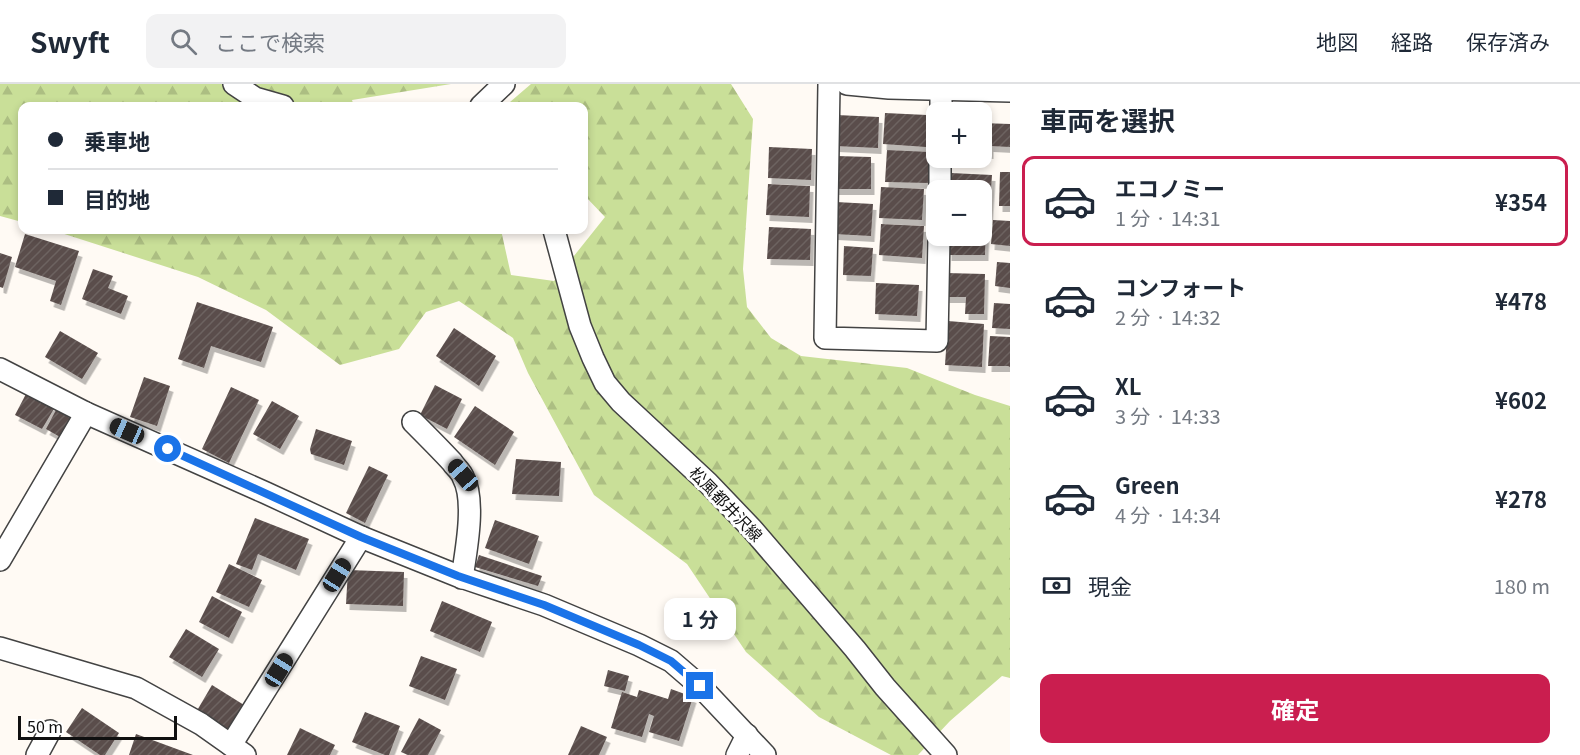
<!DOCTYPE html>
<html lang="ja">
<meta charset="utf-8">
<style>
body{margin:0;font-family:Georgia,"Noto Sans JP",serif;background:#f2f2f3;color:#1f2937;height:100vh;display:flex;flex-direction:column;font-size:22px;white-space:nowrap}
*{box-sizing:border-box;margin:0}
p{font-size:20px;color:#747a83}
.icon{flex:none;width:33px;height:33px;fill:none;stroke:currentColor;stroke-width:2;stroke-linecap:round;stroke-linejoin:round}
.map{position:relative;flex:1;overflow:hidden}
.drawer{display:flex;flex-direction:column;background:#fff;width:570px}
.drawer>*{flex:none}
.hud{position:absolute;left:18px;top:18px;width:570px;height:132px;border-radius:12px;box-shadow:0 3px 9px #0003;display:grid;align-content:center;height:132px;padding:0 30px;background:#fff}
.controls{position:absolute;left:926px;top:18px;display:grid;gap:12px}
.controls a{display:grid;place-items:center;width:66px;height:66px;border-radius:12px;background:#fff;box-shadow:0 3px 9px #0003;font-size:30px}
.scale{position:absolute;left:18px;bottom:15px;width:159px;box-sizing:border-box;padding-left:6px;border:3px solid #101010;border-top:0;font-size:16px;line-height:21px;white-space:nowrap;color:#101010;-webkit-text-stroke:4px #fff;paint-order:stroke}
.end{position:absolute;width:27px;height:27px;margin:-14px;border:8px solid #1a73e8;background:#fff;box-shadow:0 0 0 3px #fff}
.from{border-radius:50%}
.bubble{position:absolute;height:42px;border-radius:12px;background:#fff;box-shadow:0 3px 9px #0003;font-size:20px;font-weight:700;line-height:42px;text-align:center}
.car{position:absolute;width:18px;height:36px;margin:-18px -9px;border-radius:8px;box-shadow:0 0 4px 2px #0007;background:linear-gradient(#222 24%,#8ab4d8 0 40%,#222 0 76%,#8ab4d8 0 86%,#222 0)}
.hud b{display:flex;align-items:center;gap:21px;height:57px;font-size:22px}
.hud b+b{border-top:2px solid #e0e1e3}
.hud i{width:15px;height:15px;background:#1f2937}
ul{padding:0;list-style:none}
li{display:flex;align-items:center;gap:18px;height:90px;margin:0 12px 9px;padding:0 18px;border:3px solid transparent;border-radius:12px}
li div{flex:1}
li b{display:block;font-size:22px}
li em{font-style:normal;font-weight:700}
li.on{border-color:#ca1e4f}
li>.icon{width:54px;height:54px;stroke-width:1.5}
h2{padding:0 30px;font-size:27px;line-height:72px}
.pay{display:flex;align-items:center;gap:15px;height:66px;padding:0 30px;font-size:22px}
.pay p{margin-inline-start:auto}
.action{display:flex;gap:12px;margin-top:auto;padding:12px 30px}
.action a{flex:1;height:69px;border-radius:12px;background:#ca1e4f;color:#fff;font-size:24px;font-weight:700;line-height:69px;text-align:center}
header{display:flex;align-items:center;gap:36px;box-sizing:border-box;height:84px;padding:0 30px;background:#fff;border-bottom:2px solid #e0e1e3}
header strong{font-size:28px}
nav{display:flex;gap:33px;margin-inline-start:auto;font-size:21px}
.search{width:420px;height:54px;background:#f2f2f3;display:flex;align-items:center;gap:15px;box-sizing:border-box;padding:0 21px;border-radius:12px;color:#747a83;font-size:22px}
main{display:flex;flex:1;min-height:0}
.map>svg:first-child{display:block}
.forest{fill:url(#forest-firs)}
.building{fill:url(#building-hatch);filter:url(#shadow)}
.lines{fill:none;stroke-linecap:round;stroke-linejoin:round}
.minor-casing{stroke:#434343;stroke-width:24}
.minor{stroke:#fff;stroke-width:21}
.route{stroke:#1a73e8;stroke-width:8}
.labels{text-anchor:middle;stroke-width:6;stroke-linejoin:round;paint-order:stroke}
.street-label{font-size:16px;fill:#101010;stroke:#fff}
</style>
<header>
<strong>Swyft</strong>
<div class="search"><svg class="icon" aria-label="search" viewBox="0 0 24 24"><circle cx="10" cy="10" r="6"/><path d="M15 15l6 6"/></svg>ここで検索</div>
<nav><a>地図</a><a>経路</a><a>保存済み</a></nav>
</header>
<main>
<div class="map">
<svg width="1010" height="671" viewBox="0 0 1010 671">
<defs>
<pattern id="forest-firs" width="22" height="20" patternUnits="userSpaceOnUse" patternTransform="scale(1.5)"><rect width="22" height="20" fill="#c9df98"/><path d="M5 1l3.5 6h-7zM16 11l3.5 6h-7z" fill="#acbe82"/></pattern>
<pattern id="building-hatch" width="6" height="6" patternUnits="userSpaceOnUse" patternTransform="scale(1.5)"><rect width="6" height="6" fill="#5a4e4c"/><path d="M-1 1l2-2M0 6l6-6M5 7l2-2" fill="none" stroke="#6d6361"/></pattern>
<filter id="shadow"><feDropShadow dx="3.5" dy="6" stdDeviation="0" flood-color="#0004"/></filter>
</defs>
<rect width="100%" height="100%" fill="#fffaf4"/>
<g class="forest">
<polygon points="0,0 451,0 352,16 354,22 22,22 22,138 0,132"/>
<polygon points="531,0 731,0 753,35 743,185 747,223 771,254 801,272 907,284 975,311 1010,322 1010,594 1002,592 950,637 918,671 891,671 819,633 746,568 687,480 594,411 528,289 513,254 459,217 426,228 399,265 340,281 266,226 198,193 52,146 501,146 511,191 554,197 605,133 584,111 584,22 513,22 510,18"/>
</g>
<g class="building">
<polygon points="885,29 927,31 926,63 883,60"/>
<polygon points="837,31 879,33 878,64 835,62"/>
<polygon points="981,39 1010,40 1010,63 990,62 990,69 981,68"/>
<polygon points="769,63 812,65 811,96 768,94"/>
<polygon points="887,66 930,68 928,99 885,98"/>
<polygon points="836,72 871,73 871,105 835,105"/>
<polygon points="1000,88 1010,88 1010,122 999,122"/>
<polygon points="951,89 992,91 989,135 981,134 981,106 950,106"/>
<polygon points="768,100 810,102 809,133 766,131"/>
<polygon points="881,103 924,105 922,136 879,134"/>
<polygon points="836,118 873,120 871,152 834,150"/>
<polygon points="993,136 1010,137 1010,162 991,160"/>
<polygon points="881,140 924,142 922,174 879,171"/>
<polygon points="981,140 986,140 985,171 948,171 948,152 981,152"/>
<polygon points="769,143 811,145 810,176 767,175"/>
<polygon points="25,150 79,167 61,221 50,217 56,197 15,183"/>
<polygon points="844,162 873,164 871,192 843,191"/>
<polygon points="0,169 12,173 3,204 0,203"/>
<polygon points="997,178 1010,179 1010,204 995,202"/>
<polygon points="93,185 113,192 108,204 128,212 121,230 82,215"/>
<polygon points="946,189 985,190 984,230 965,230 966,213 946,213"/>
<polygon points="876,199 919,201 917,232 875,230"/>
<polygon points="197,218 273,243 261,278 211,262 204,284 178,275"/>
<polygon points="994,219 1010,220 1010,245 992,244"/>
<polygon points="948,237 984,240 982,283 945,281"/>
<polygon points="454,244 496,272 479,302 436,272"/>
<polygon points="60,247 98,269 82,295 45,273"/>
<polygon points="990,252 1010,253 1010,283 1008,282 988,282"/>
<polygon points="144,293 170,302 157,342 130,333"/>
<polygon points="435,301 462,315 447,345 420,331"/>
<polygon points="231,303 259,316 229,379 202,365"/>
<polygon points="27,308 55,323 42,345 15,331"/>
<polygon points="272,317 299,332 280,365 253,350"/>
<polygon points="475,322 514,348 495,381 454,353"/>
<polygon points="56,326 70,334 60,353 46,345"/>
<polygon points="316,345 352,357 344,381 311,370 310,365"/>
<polygon points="516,375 561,378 559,412 512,410"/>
<polygon points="369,382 388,391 365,439 346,429"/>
<polygon points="255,434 309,455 296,486 258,470 252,486 236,480"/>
<polygon points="495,436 539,452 529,480 485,464"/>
<polygon points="479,471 542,492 538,502 475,483"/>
<polygon points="229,480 262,496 249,523 216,508"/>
<polygon points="348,486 404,488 403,522 346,520"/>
<polygon points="212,512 242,528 229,554 199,538"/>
<polygon points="442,517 492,538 480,568 430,547"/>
<polygon points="186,545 219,565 202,593 169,573"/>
<polygon points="421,572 457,585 445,616 409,602"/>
<polygon points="608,586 629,592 625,607 604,602"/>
<polygon points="212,601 244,621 227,649 195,630"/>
<polygon points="671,605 693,613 679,657 649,648 654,632 649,630 642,653 611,644 622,608 637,613 639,606 668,615"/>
<polygon points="82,624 119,649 105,671 100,671 66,648"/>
<polygon points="365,628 400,642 389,671 385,671 352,658"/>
<polygon points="419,634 441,646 428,671 408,671 401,668"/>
<polygon points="581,642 607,653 599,671 568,671"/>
<polygon points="300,644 335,661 330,671 287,671"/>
<polygon points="136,650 193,671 129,671"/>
</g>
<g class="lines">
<g class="minor-casing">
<g id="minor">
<polyline points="234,0 255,14 283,22"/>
<polyline points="829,0 825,254 937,257 939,152"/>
<polyline points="847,0 889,4 1010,7"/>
<polyline points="481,22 504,0"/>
<polyline points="941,28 941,6"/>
<polyline points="940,106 940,74"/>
<polyline points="554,146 580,242 593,274 605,299 621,318 708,399 752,445 855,565 885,603 946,671"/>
<polyline points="0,285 86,329 266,409 361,453 458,492 544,521 639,561 671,577 700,602 765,671"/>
<path d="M413,338C426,351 439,364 452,378C455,383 461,387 463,393C476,416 466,467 462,494"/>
<polyline points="0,476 86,329"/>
<polyline points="0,564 136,604 201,640 245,671"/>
<polyline points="231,661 361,453"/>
<polyline points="37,671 50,647"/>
<polyline points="737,671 747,651"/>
</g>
</g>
<use href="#minor" class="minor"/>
</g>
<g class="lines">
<polyline class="route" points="168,365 361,453 458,492 544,521 639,561 671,577 700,602"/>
</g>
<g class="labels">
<g class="street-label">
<text transform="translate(726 420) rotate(46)" y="6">松風都井沢線</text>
</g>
</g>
</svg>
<div class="controls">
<a>+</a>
<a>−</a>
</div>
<div class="scale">50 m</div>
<i class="end from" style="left:168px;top:365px"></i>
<i class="end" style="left:700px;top:602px"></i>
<div class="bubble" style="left:664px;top:514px;width:72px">1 分</div>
<i class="car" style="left:127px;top:347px;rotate:294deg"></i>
<i class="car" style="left:463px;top:391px;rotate:319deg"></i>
<i class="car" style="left:337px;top:491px;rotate:32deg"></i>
<i class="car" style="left:279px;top:586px;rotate:32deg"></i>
<div class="hud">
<b><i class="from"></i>乗車地</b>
<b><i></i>目的地</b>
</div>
</div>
<section class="drawer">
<h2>車両を選択</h2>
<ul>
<li class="on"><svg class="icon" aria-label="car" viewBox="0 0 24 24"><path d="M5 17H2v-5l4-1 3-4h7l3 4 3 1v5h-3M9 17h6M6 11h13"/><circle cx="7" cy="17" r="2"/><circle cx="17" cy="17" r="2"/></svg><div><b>エコノミー</b><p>1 分 · 14:31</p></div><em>¥354</em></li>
<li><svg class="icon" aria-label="car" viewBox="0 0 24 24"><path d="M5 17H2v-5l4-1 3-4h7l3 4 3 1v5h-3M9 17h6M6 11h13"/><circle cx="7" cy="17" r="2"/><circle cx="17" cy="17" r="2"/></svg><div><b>コンフォート</b><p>2 分 · 14:32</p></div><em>¥478</em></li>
<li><svg class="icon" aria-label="car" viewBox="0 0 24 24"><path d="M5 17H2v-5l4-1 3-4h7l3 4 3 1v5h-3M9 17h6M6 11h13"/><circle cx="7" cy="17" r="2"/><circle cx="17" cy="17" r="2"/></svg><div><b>XL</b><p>3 分 · 14:33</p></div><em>¥602</em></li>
<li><svg class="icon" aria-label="car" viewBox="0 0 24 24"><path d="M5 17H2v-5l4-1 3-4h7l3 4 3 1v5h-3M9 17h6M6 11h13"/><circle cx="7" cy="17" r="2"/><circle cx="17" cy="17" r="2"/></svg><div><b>Green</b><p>4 分 · 14:34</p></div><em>¥278</em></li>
</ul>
<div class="pay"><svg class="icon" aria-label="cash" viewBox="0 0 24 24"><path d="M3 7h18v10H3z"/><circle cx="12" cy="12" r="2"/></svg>現金<p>180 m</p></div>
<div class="action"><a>確定</a></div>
</section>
</main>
